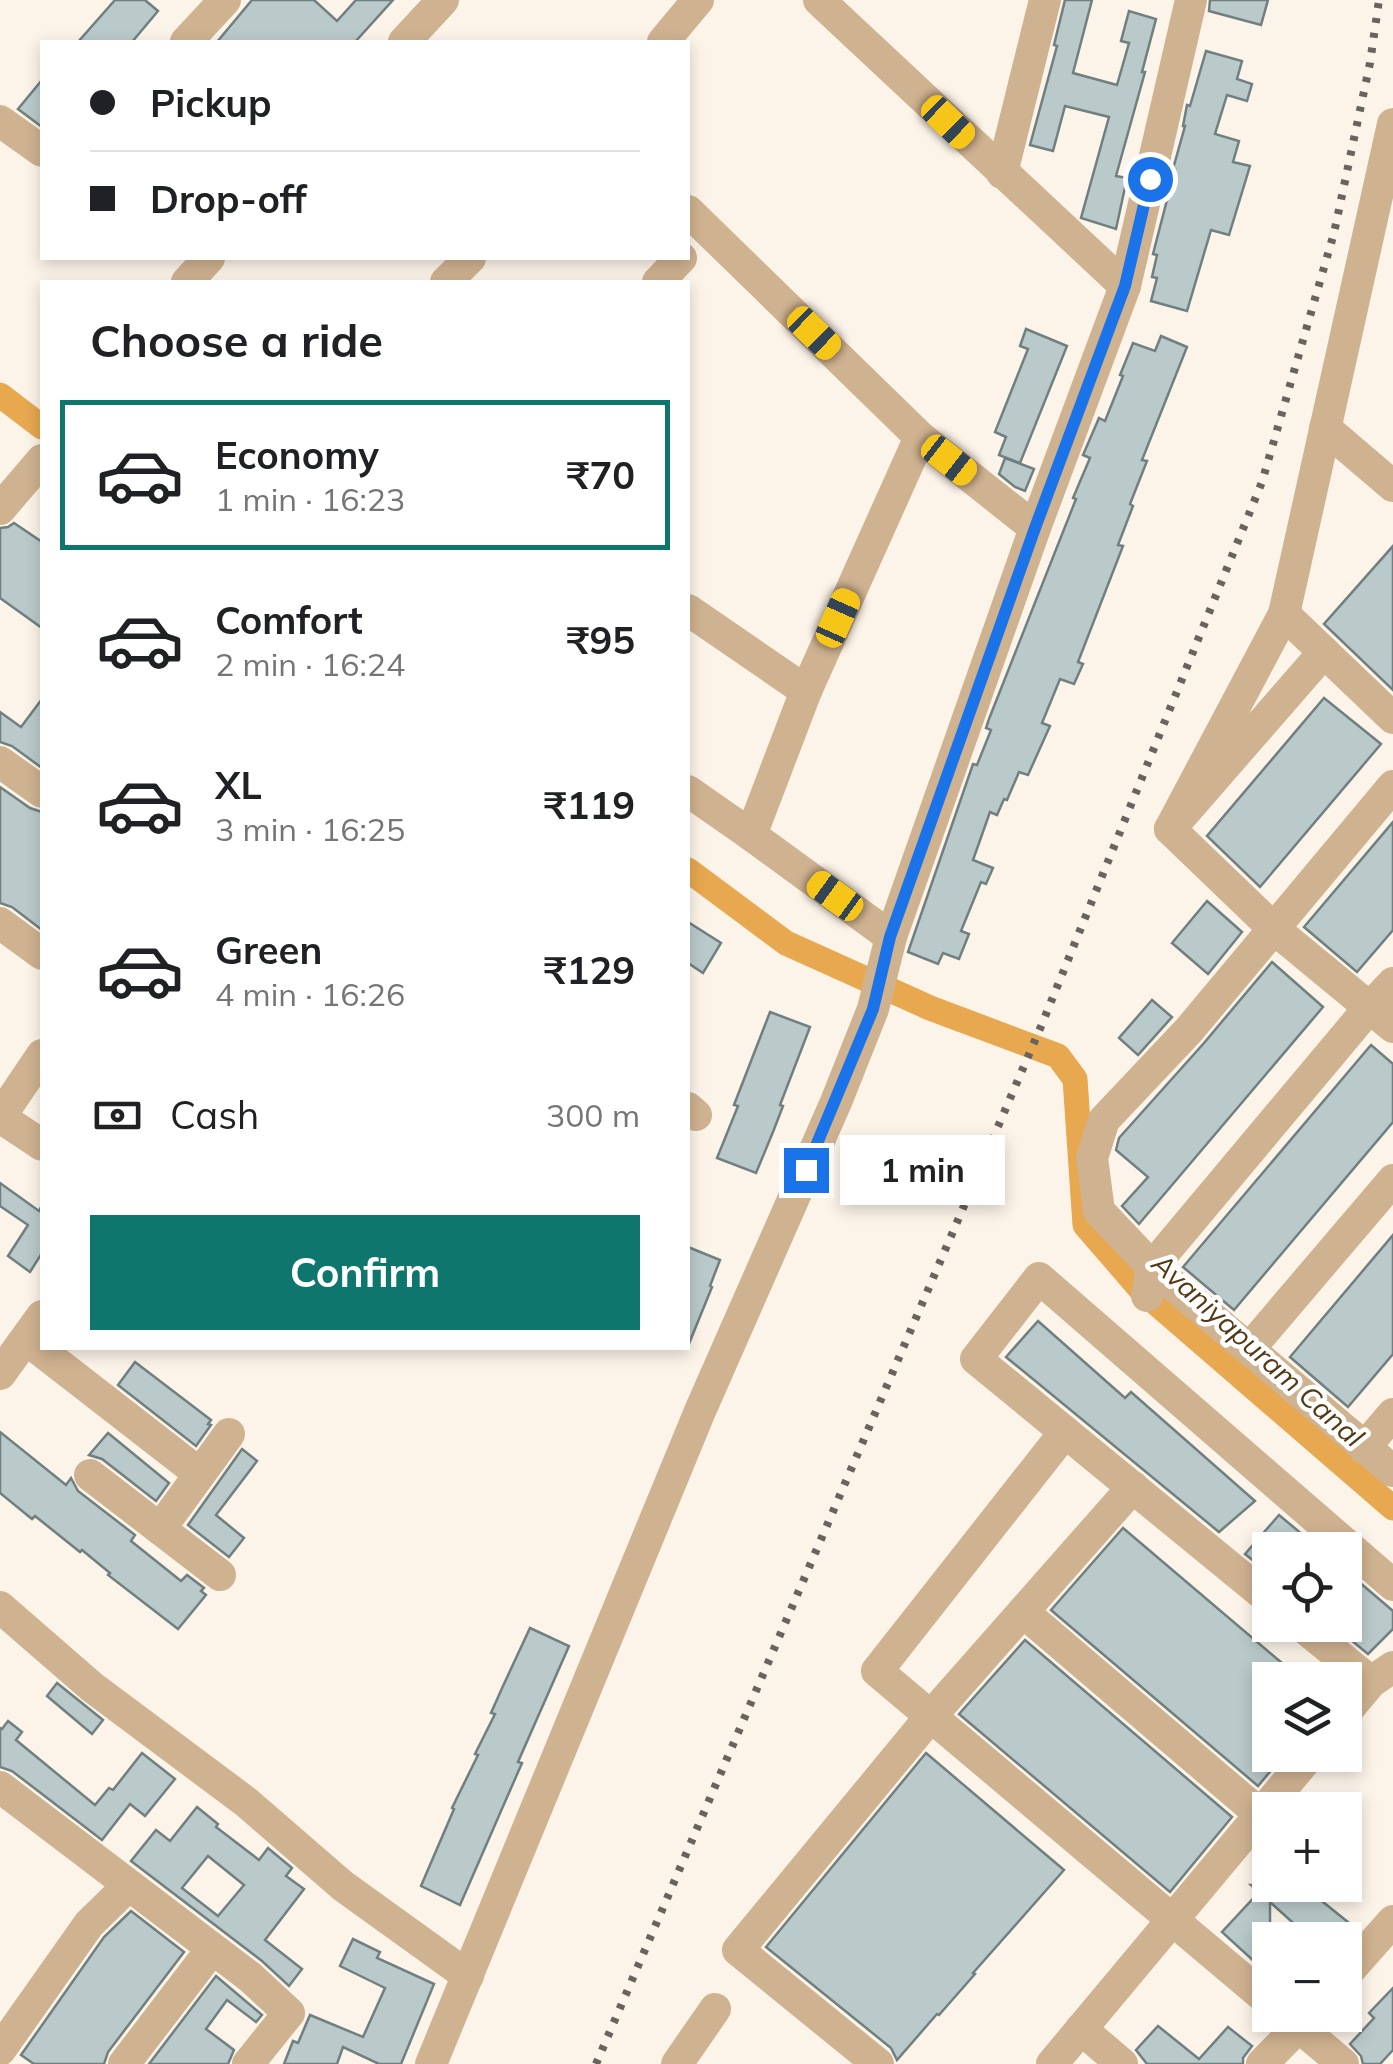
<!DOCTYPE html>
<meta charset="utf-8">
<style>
body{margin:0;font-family:Mulish,sans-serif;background:#f2f2f2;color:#202124;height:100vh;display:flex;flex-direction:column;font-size:38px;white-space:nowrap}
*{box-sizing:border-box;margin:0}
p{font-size:32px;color:#757577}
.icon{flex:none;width:55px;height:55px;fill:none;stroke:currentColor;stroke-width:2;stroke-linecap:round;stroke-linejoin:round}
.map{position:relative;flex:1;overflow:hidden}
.side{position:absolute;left:40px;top:280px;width:650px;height:1070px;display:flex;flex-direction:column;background:#fff;border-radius:0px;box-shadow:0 5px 15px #0003}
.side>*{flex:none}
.hud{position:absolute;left:40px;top:40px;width:650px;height:220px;border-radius:0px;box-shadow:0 5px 15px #0003;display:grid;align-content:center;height:220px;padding:0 50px;background:#fff}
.tools{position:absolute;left:1252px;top:1532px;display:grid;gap:20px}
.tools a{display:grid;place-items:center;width:110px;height:110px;border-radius:0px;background:#fff;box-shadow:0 5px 15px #0003;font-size:50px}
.end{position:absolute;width:45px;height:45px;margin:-22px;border:12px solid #1a73e8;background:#fff;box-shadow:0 0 0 5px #fff}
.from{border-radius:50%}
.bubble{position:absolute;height:70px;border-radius:0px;background:#fff;box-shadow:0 5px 15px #0003;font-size:32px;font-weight:700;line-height:70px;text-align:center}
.car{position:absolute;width:30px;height:60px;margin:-30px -15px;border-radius:12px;box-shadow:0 0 8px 2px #0007;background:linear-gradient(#f5c518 24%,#345 0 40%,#f5c518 0 76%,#345 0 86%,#f5c518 0)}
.hud b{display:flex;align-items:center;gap:35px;height:95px;font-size:38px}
.hud b+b{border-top:2px solid #e0e0e0}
.hud i{width:25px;height:25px;background:#202124}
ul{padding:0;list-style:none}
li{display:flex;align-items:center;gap:30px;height:150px;margin:0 20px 15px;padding:0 30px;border:5px solid transparent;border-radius:0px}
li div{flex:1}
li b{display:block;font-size:38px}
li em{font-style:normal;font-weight:700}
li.current{border-color:#0f766e}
li>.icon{width:90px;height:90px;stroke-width:1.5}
h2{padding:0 50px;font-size:45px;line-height:120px}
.pay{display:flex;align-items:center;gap:25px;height:110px;padding:0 50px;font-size:38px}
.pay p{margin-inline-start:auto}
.cta{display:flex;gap:20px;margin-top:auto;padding:20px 50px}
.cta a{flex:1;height:115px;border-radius:0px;background:#0f766e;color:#fff;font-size:40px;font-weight:700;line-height:115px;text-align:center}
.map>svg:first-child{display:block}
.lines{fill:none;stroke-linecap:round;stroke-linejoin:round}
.canal{stroke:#e7a850;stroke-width:25}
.building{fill:#bacacb;stroke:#707f80;stroke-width:2.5;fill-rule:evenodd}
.minor{stroke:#cfb290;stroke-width:32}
.rail{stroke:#68635e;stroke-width:8;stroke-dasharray:5 10;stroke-linecap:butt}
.route{stroke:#1a73e8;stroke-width:12}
.labels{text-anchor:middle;stroke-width:9;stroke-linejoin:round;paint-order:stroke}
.water-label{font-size:28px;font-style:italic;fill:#533914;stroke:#fff}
</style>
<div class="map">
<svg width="1393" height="2064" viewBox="0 0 1393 2064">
<rect width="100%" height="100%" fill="#fdf4e9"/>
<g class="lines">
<g class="canal">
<polyline points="0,395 42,427"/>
<polyline points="688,870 786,943 930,1008 1058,1056 1075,1079 1085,1225 1142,1291 1393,1508"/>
</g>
</g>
<g class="building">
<polygon points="115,0 145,0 158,11 132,42 78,42"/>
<polygon points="252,0 314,0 337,21 356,0 393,0 355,42 217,42"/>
<polygon points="1065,0 1092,0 1073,73 1117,85 1129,43 1121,41 1129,11 1156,19 1142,72 1145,72 1116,176 1127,178 1116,229 1081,218 1109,117 1065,106 1053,151 1030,145 1057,46 1054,45"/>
<polygon points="1210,0 1268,0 1261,25 1209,11"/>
<polygon points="1206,51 1242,61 1237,79 1252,84 1247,101 1227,95 1215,134 1239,141 1233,162 1250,166 1229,235 1211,230 1187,311 1151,301 1157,278 1152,277 1157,255 1153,254 1175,169 1173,169 1185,126 1183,126 1187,105 1190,106"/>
<polygon points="42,80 42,127 18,109"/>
<polygon points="1026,329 1067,346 1020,463 999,455 1006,437 995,432 1028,349 1020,346"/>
<polygon points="1161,336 1187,347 1142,460 1147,461 1130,504 1133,506 1118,545 1123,546 1078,662 1083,664 1074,684 1060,679 1042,723 1050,726 1028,775 1019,772 1007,800 1004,799 997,815 990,812 973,860 993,868 986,884 981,882 961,931 969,934 959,959 943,953 938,964 908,952 973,764 977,765 991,730 986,728 989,719 1076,499 1073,498 1090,458 1083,455 1099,418 1105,421 1123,376 1120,375 1133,343 1155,351"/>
<polygon points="1005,458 1034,469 1025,491 1015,487 999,474"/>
<polygon points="14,523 42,542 42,628 0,598 0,528 8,527"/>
<polygon points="1393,546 1393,690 1324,624"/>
<polygon points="1324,698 1381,744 1260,887 1207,836"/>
<polygon points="42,699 42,768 12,746 0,742 0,712 21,727"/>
<polygon points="0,787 30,808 42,812 42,930 12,907 0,903"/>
<polygon points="1393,822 1393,930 1357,972 1304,927"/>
<polygon points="1207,901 1242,932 1208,974 1172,943"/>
<polygon points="688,922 721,943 703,973 688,963"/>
<polygon points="1272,962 1323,1007 1139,1224 1122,1206 1148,1177 1116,1150 1119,1138 1204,1043"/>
<polygon points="1152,1000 1172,1017 1138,1055 1119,1038"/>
<polygon points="770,1012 810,1027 780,1105 783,1106 773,1132 756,1173 717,1158 738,1106 734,1105"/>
<polygon points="1371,1045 1393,1064 1393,1122 1234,1310 1183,1267"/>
<polygon points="0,1183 39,1211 42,1205 42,1253 30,1272 8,1256 28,1225 0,1206"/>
<polygon points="1393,1235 1393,1354 1348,1407 1290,1357"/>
<polygon points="688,1247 720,1260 710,1286 712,1287 688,1346"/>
<polygon points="1038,1321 1125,1398 1131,1392 1255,1501 1219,1532 1006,1357"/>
<polygon points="135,1362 211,1420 208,1424 211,1425 196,1446 118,1385"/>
<polygon points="0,1432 66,1485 71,1478 78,1491 135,1535 131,1541 181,1581 187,1575 204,1588 201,1591 206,1595 178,1629 108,1575 110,1573 82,1550 80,1552 35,1516 32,1519 0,1493"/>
<polygon points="108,1433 169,1483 156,1501 102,1459 89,1455"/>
<polygon points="242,1449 257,1461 216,1515 244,1538 229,1557 188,1525"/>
<polygon points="1279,1515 1321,1550 1270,1550 1270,1574 1245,1554"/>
<polygon points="1123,1528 1302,1680 1270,1680 1270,1755 1284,1755 1258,1786 1051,1610"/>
<polygon points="1345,1570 1393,1611 1393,1629 1368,1654 1333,1625 1345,1625"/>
<polygon points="530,1628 569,1646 518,1762 522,1763 460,1905 421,1886 454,1809 452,1808 478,1755 475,1754 495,1714 491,1713 503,1686"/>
<polygon points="1025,1640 1232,1817 1170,1892 959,1714"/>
<polygon points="57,1683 103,1720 92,1734 47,1696"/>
<polygon points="8,1721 22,1732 16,1740 95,1805 109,1788 113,1790 142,1753 175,1779 145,1816 130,1804 102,1840 12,1771 0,1767 0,1728 2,1729"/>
<polygon points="926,1753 1064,1870 973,1973 975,1974 939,2015 937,2014 897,2060 891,2048 766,1947"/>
<path d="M197,1807L218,1824L216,1827L259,1860L268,1848L292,1868L286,1876L304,1889L265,1940L302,1969L289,1986L262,1961L131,1861L156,1830L170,1841ZM208,1856L244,1885L218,1916L182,1888Z"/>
<polygon points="1270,1881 1270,1885 1302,1885 1354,1927 1342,1940 1312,1940 1270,1902 1270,1976 1222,1932 1259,1892 1251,1885 1266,1885"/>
<polygon points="131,1911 184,1952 108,2052 104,2064 34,2064 21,2055 104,1937"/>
<polygon points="353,1939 380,1952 377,1958 434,1984 401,2064 379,2064 343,2047 337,2064 284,2064 293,2041 298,2043 310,2015 363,2037 385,1988 340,1966"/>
<polygon points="216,1976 262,2015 256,2022 227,2000 206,2029 234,2050 228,2064 149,2064"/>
<polygon points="1393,1988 1393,2050 1380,2064 1363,2064 1361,2056 1350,2044 1374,2018 1369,2013"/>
<polygon points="1158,2026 1199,2059 1228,2027 1252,2046 1243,2058 1243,2064 1147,2064 1136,2050"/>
</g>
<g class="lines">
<g class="minor">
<polyline points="819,0 1125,286"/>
<polyline points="186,42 225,0"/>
<polyline points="404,42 443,0"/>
<polyline points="663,42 698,0"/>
<polyline points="0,121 42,151"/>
<polyline points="1002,173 1045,0"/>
<polyline points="688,211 920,437 1035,528"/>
<polyline points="187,282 209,258"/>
<polyline points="446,282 470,258"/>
<polyline points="658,282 681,258"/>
<polyline points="1325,428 1393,486"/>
<polyline points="0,509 42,460"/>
<polyline points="688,610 806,691"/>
<polyline points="1284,614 1393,718"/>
<polyline points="1324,652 1170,829 1273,928 1393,1027"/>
<polyline points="0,762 42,792"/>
<polyline points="1393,786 1189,1030 1104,1120 1092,1158 1099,1211 1152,1267 1393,1471"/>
<polyline points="688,791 751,835 891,937"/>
<polyline points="1170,829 1284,614 1393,124"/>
<polyline points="751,835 806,691 920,437"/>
<polyline points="0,923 42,954"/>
<polyline points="688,1108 696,1115"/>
<polyline points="0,1117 42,1055"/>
<polyline points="0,1117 42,1145"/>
<polyline points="1147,1296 1152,1267 1369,1008 1393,983"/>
<polyline points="26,1339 200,1474"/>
<polyline points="1250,1348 1393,1180"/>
<polyline points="0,1374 42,1316"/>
<polyline points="1065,1432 877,1671 1270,2002"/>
<polyline points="1364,1448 1393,1414"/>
<polyline points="90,1475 220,1575"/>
<polyline points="160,1529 229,1434"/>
<polyline points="1270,1600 976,1359 1039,1278 1393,1585"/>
<polyline points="0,1607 92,1687 246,1802 343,1886 468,1976"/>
<polyline points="1023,1612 1260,1814"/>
<polyline points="1301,1625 1371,1682"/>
<polyline points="1345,1713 1371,1682 1393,1667"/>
<polyline points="0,1787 250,1977 289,2013 248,2064"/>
<polyline points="1345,1975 1393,1921"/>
<polyline points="1285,2015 1343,2064"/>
<polyline points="1081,2029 1122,2064"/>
<polyline points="0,2050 89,1924 128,1886"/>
<polyline points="124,2064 212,1949"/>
<polyline points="431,2064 700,1411 836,1102 873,1009 891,937 1035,528 1125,286 1191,0"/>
<polyline points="677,2064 715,2009"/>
<polyline points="878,2064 738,1950 931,1716 1133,1487"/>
<polyline points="1052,2064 1310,1755"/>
<polyline points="1262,2064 1310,2015"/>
</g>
<polyline class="rail" points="596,2064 1042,1024 1262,482 1334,233 1370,63 1379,0"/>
</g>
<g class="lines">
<polyline class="route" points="806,1170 873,1009 890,937 1035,528 1125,286 1150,179"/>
</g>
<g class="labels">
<g class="water-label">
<text transform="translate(1258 1350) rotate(42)" y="10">Avaniyapuram Canal</text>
</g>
</g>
</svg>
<div class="tools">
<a><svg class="icon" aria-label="locate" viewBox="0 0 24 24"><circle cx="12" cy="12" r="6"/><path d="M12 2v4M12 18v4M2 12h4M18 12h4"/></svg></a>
<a><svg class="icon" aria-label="layers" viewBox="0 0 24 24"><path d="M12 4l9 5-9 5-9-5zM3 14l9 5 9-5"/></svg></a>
<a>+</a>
<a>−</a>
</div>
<i class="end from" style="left:1150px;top:179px"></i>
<i class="end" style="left:806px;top:1170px"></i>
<div class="bubble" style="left:840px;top:1135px;width:165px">1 min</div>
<i class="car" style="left:948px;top:122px;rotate:134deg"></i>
<i class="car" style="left:814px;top:333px;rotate:134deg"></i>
<i class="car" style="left:949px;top:460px;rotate:128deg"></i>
<i class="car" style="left:838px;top:618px;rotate:24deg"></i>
<i class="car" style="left:835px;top:896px;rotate:306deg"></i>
<div class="hud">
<b><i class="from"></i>Pickup</b>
<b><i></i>Drop-off</b>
</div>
<section class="side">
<h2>Choose a ride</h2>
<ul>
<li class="current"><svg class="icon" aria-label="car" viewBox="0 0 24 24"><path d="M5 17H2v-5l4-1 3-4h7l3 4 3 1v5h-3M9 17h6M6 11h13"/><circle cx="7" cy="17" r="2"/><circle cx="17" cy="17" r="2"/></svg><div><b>Economy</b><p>1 min · 16:23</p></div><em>₹70</em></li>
<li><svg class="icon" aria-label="car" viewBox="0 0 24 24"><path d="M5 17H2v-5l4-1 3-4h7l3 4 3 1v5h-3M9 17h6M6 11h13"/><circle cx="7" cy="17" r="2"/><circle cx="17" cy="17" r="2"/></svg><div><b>Comfort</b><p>2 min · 16:24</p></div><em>₹95</em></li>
<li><svg class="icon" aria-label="car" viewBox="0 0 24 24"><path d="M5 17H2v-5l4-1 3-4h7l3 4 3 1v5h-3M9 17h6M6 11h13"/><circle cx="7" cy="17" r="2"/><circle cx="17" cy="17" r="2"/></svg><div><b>XL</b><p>3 min · 16:25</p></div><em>₹119</em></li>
<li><svg class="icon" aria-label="car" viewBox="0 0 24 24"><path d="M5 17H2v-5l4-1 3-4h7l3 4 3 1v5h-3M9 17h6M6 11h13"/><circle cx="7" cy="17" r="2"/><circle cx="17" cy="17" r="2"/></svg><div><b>Green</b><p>4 min · 16:26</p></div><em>₹129</em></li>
</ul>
<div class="pay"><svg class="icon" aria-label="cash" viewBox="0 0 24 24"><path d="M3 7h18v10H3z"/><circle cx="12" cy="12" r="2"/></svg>Cash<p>300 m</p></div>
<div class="cta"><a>Confirm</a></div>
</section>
</div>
